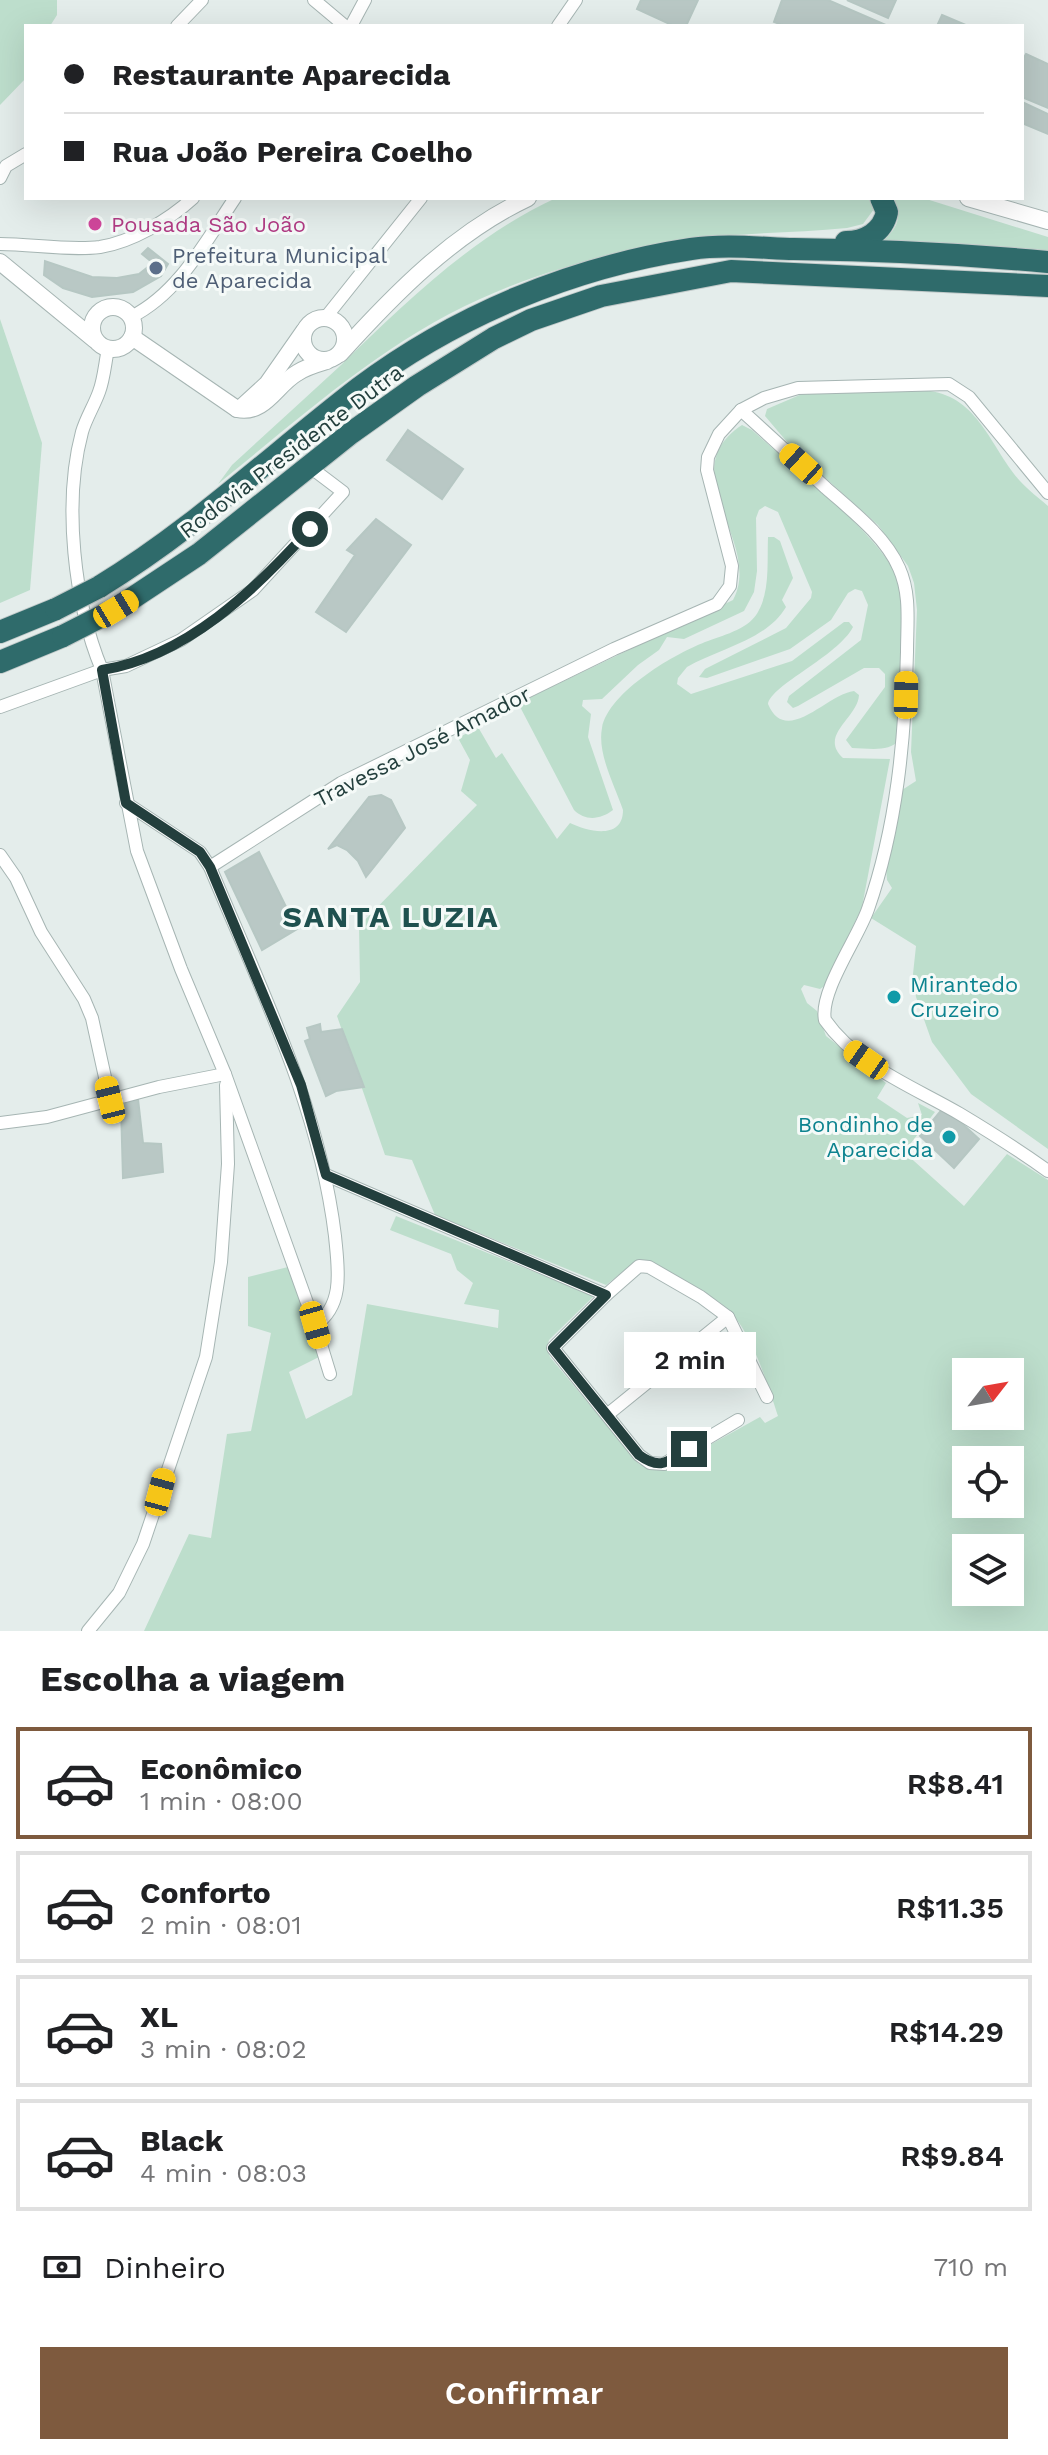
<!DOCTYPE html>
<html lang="pt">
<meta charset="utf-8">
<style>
body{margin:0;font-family:"Work Sans",sans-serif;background:#f2f2f2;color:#202124;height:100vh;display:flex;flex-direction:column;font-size:30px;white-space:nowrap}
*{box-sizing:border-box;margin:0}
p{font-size:26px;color:#757577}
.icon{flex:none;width:44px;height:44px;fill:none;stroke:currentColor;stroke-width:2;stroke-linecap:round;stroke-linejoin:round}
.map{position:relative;height:1631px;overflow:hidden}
.side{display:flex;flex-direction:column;background:#fff;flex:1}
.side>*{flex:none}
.hud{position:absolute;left:24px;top:24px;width:1000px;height:176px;border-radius:0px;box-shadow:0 8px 32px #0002;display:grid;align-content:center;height:176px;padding:0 40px;background:#fff}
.needle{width:52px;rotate:59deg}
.controls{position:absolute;left:952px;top:1358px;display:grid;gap:16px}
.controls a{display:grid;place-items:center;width:72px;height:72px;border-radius:0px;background:#fff;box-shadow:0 8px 32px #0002;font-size:40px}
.end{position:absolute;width:36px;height:36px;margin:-18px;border:10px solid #233f3d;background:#fff;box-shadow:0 0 0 4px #fff}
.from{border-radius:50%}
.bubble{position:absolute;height:56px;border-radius:0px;background:#fff;box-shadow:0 8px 32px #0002;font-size:26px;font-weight:600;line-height:56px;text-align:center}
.car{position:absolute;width:24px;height:48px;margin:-24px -12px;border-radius:10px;box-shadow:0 0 6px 2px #0007;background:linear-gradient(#f5c518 24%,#345 0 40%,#f5c518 0 76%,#345 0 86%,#f5c518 0)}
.hud b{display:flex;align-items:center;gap:28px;height:76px;font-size:30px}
.hud b+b{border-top:2px solid #e0e0e0}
.hud i{width:20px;height:20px;background:#202124}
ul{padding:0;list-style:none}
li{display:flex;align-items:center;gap:24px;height:112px;margin:0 16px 12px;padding:0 24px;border:4px solid #e0e0e0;border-radius:0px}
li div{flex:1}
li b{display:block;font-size:30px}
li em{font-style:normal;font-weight:600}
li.selected{border-color:#7e5a3e}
li>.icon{width:72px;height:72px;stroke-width:1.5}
h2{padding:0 40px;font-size:36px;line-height:96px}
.pay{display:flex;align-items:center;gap:20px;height:88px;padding:0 40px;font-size:30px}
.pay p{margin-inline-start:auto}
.action{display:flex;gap:16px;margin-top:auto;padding:16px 40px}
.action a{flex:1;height:92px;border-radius:0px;background:#7e5a3e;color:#fff;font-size:32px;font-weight:600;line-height:92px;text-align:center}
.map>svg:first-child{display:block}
.green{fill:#bddecc;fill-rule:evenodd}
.building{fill:#b9c8c5;stroke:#b6c7c3;stroke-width:2}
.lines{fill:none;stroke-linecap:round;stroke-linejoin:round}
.minor-casing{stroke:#a6b5b3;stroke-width:14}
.tertiary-casing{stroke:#a6b5b3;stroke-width:18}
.motorway-casing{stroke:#c1c9c9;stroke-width:24}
.minor{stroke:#fff;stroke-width:12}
.tertiary{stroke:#fff;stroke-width:16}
.motorway{stroke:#2f6b6b;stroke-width:22}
.motorway-bridge-casing{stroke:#c1c9c9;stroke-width:24;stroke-linecap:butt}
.motorway-bridge{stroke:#2f6b6b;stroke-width:22}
.route{stroke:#233f3d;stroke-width:10}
.hotel-dot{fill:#d1479c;stroke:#f5faf8;stroke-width:3}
.service-dot{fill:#5c6f8a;stroke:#f5faf8;stroke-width:3}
.culture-dot{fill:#0f9aa8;stroke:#f5faf8;stroke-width:3}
.labels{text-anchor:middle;stroke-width:6;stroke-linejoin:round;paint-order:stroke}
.hotel-label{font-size:22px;fill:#b23c85;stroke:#f5faf8;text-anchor:start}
.service-label{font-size:22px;fill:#4e5e75;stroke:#f5faf8;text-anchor:start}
.street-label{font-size:22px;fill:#233f3d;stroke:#f5faf8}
.culture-label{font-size:22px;fill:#0d838f;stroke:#f5faf8;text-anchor:start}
.district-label{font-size:30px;font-weight:bold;letter-spacing:2px;fill:#1f514f;stroke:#f5faf8}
</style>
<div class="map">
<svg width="1048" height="1631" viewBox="0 0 1048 1631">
<rect width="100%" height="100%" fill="#e4edeb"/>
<g class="green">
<polygon points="0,0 57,0 57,15 50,26 26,26 26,78 0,105"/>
<path d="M556,198H875L877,205L863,224L847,228C787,234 725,232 665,243C603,256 538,272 480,299C382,343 300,418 218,484L232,465C268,432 304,399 340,366C406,302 472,237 556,198Z"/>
<path d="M892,198H923L1048,237V252L884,240C899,226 902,217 892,198Z"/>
<polygon points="0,319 42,443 30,590 0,603"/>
<path d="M930,391C979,398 991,448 1020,481C1028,490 1039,498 1048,506V1149L971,1094L932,1042L916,997L913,974L916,946L871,918L892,888L887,880L886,868L902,790L916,781L911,752L917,610L914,583L908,566L878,525L793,449L765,416L767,409L802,394Z"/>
<path d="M742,425L752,430C788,463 884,538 898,580C910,616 900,698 899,740C889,753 867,748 852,748L846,740L885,687V674L879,668H864L798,706L793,708L787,702L789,696L861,640L868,605L862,591L855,589L848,593L831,620L790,649L707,678L699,677L705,669L786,628L811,598L812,592L778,512L765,506L759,510L756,518L757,571L754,592L744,611L684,639L667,637L659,650L638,665L602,699L583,700L582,706L591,714L588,737L613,810C600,820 585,821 574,810L518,703L733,600C764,543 670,472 742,425Z"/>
<path d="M768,537H774L780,541L793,578L782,600L786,607C767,640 718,649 687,667L678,678L677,684L691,694L792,661L844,622H849L853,627C838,656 771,685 768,704C786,747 827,694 854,691L859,695C858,718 818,735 843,758L890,759L862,907L826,985L820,989L804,985L801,989L807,1003L817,1011L826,1036L886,1083L877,1098L907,1118L922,1115L918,1103L935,1112L904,1152L964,1206L1007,1154L1048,1180V1631H144L189,1534L211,1538L227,1434L251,1431L271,1333L248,1326V1277L288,1267L319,1357L289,1372L306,1419L352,1395L367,1304L498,1328L499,1310L464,1304L473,1283L457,1270L451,1254L390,1230L396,1216L594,1296L549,1340L547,1347L550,1357L639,1464L659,1470L670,1467L760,1417L765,1423L778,1416C767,1383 751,1327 723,1305C700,1288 672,1275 647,1261L635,1262L606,1285L435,1215L412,1160L385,1155L337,1016L360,982L359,926L477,805L461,791L470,760L458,738L478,727L496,758L502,753L557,839L570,823C589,832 623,840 623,810C615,786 597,754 602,728C608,692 677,652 708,641C726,634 750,629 759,610C770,589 767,561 768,537ZM966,1372H1010V1416H966ZM966,1460H1010V1504H966ZM966,1548H1010V1592H966Z"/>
</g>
<g class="building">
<polygon points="641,0 698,0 686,26 674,26 637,9"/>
<polygon points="782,0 828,0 888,26 785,26 774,22"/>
<polygon points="847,0 896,0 888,18"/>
<polygon points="942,15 968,26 937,26"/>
<polygon points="1026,54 1048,64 1048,108 1022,97 1022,61"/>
<polygon points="1022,102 1048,114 1048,134 1022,123"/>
<polygon points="148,248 168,264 161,276 133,292 92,297 63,288 44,275 45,261 92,277 117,278 139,274 153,263 142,254"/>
<polygon points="408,430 463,469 442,499 387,460"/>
<polygon points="376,519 411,545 346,632 316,612 355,555 347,550"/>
<polygon points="381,795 391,800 405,828 366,877 358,861 347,850 337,845 328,849 369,797"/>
<polygon points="259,852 297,929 262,950 225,872"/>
<polygon points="320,1024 321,1032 342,1029 364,1087 336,1091 326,1096 305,1041 310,1039 307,1028"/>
<polygon points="138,1099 143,1143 161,1144 163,1172 123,1178 121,1106"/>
<polygon points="944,1107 979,1139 954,1168 920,1136"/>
</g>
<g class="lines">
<g class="minor-casing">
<g id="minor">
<polyline points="314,0 345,26"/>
<polyline points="177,26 202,0"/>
<polyline points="351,26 365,0"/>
<polyline points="558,26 576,0"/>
<polyline points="0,178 6,166 26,154"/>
<path d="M0,244C32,244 68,251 100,247C132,242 169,220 193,198"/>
<path d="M131,317C179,293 206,241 235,198"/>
<polyline points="326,317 421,198"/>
<path d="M108,349C105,363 104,379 99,392C94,406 86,418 82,432C63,503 74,603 102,670L137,851L181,969L225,1074L315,1325L330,1374"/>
<path d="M741,410C770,436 798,462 826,488C852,511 885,536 899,568C911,594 907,624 907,652C905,739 897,826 868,909C858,938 819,992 825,1020C857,1066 914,1087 960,1114C990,1132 1020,1151 1048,1171"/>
<polyline points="0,707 102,670 126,666 181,640 253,590 343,492 310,467"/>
<path d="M126,803L200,852L210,867C260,988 319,1104 335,1236C338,1268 345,1305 315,1325"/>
<polyline points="0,855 16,878 41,932 84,999 92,1018 110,1100"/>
<polyline points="210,867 341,783 614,649 717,604 730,586 732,566 707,470 708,457 719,434 741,410 764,398 798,388 949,384 969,397 1048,493"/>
<polyline points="0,1123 47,1117 159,1087 225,1074"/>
<polyline points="326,1175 606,1295"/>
<polyline points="607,1415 728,1317"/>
<polyline points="738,1420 664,1464 650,1463 639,1455 553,1348 606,1295 639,1266 649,1267 701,1297 728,1317 767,1397"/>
<polyline points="88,1631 119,1593 143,1544 206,1357 221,1262 228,1164 226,1085"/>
</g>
</g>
<g class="tertiary-casing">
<g id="tertiary">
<polyline points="968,198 1048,221"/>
<polyline points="0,262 95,340"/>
<circle cx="113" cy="328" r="21"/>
<circle cx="324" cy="339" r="21"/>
<polyline points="132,337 237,409"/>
<path d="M340,354C395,293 454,233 528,198"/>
<polyline points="243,406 267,384 304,331"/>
<path d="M237,409C265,415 276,385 297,373C306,367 317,364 327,361"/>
</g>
</g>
<g class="motorway-casing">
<g id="motorway">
<path d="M846,242C865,242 883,232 887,212L881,198"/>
<path d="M99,587C193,530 272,455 359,388C455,316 572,267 691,249C724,244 761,248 794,249C879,250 963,254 1048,262"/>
<polyline points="116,609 199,554 351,433 417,386 494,338 531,320 601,296 731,271 1048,286"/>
<polyline points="0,632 56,609"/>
<polyline points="0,662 63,636"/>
</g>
</g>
<use href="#minor" class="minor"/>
<use href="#tertiary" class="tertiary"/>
<use href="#motorway" class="motorway"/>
<g class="motorway-bridge-casing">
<g id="motorway-bridge">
<polyline points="56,609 99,587"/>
<polyline points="63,636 116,609"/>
</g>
</g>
<use href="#motorway-bridge" class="motorway-bridge"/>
</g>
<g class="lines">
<path class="route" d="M310,529C255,590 187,656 102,670L126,803L200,852L210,867L301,1085L326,1175L606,1295L553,1348L639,1455C661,1471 668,1461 689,1449"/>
</g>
<circle class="hotel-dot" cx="95" cy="224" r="8"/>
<circle class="service-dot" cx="156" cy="268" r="8"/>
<g class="culture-dot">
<circle cx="894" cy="997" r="8"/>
<circle cx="949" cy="1137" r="8"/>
</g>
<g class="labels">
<g class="hotel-label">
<text x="111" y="232">Pousada São João</text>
</g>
<g class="service-label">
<text x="172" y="263">Prefeitura Municipal<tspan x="172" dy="25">de Aparecida</tspan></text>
</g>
<g class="street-label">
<text transform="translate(291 451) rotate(-37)" y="8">Rodovia Presidente Dutra</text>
<text transform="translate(422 746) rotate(-27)" y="8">Travessa José Amador</text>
</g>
<g class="culture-label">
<text x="910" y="992">Mirantedo<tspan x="910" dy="25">Cruzeiro</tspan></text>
<text x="933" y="1132" text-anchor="end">Bondinho de<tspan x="933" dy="25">Aparecida</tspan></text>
</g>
<g class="district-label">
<text x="391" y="927">SANTA LUZIA</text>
</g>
</g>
</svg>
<div class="controls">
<a><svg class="needle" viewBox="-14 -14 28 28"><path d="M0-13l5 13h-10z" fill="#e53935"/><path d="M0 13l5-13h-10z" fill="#757577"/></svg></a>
<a><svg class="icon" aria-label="locate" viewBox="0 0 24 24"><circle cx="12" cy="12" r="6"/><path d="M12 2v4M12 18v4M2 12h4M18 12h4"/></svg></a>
<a><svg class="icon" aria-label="layers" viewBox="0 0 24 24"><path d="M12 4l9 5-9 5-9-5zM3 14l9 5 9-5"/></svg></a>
</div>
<i class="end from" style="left:310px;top:529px"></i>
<i class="end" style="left:689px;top:1449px"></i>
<div class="bubble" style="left:624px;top:1332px;width:132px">2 min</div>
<i class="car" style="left:801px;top:464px;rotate:312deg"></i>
<i class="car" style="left:116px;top:609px;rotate:59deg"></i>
<i class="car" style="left:906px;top:695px;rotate:1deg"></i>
<i class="car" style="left:866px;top:1060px;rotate:305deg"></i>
<i class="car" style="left:110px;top:1100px;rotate:346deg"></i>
<i class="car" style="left:315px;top:1325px;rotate:164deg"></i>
<i class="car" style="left:160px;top:1492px;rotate:15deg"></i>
<div class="hud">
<b><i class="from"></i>Restaurante Aparecida</b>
<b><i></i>Rua João Pereira Coelho</b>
</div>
</div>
<section class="side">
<h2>Escolha a viagem</h2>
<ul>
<li class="selected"><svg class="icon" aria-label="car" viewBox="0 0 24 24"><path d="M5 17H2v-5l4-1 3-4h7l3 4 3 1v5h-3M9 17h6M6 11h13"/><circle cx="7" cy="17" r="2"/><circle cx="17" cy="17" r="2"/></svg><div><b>Econômico</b><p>1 min · 08:00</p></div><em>R$8.41</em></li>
<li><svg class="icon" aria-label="car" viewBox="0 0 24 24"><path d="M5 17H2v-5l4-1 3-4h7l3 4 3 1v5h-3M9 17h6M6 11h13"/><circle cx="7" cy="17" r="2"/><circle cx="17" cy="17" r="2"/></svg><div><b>Conforto</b><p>2 min · 08:01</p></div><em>R$11.35</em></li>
<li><svg class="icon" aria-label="car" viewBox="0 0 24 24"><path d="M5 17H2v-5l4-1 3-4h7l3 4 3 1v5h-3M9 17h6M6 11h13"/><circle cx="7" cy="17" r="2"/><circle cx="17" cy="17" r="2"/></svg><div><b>XL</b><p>3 min · 08:02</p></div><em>R$14.29</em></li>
<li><svg class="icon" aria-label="car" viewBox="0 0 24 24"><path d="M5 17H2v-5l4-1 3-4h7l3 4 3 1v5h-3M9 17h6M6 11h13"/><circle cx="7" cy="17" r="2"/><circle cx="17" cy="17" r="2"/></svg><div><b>Black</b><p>4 min · 08:03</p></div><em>R$9.84</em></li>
</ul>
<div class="pay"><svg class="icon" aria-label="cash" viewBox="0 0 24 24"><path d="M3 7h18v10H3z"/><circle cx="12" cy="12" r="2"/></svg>Dinheiro<p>710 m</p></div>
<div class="action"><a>Confirmar</a></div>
</section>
